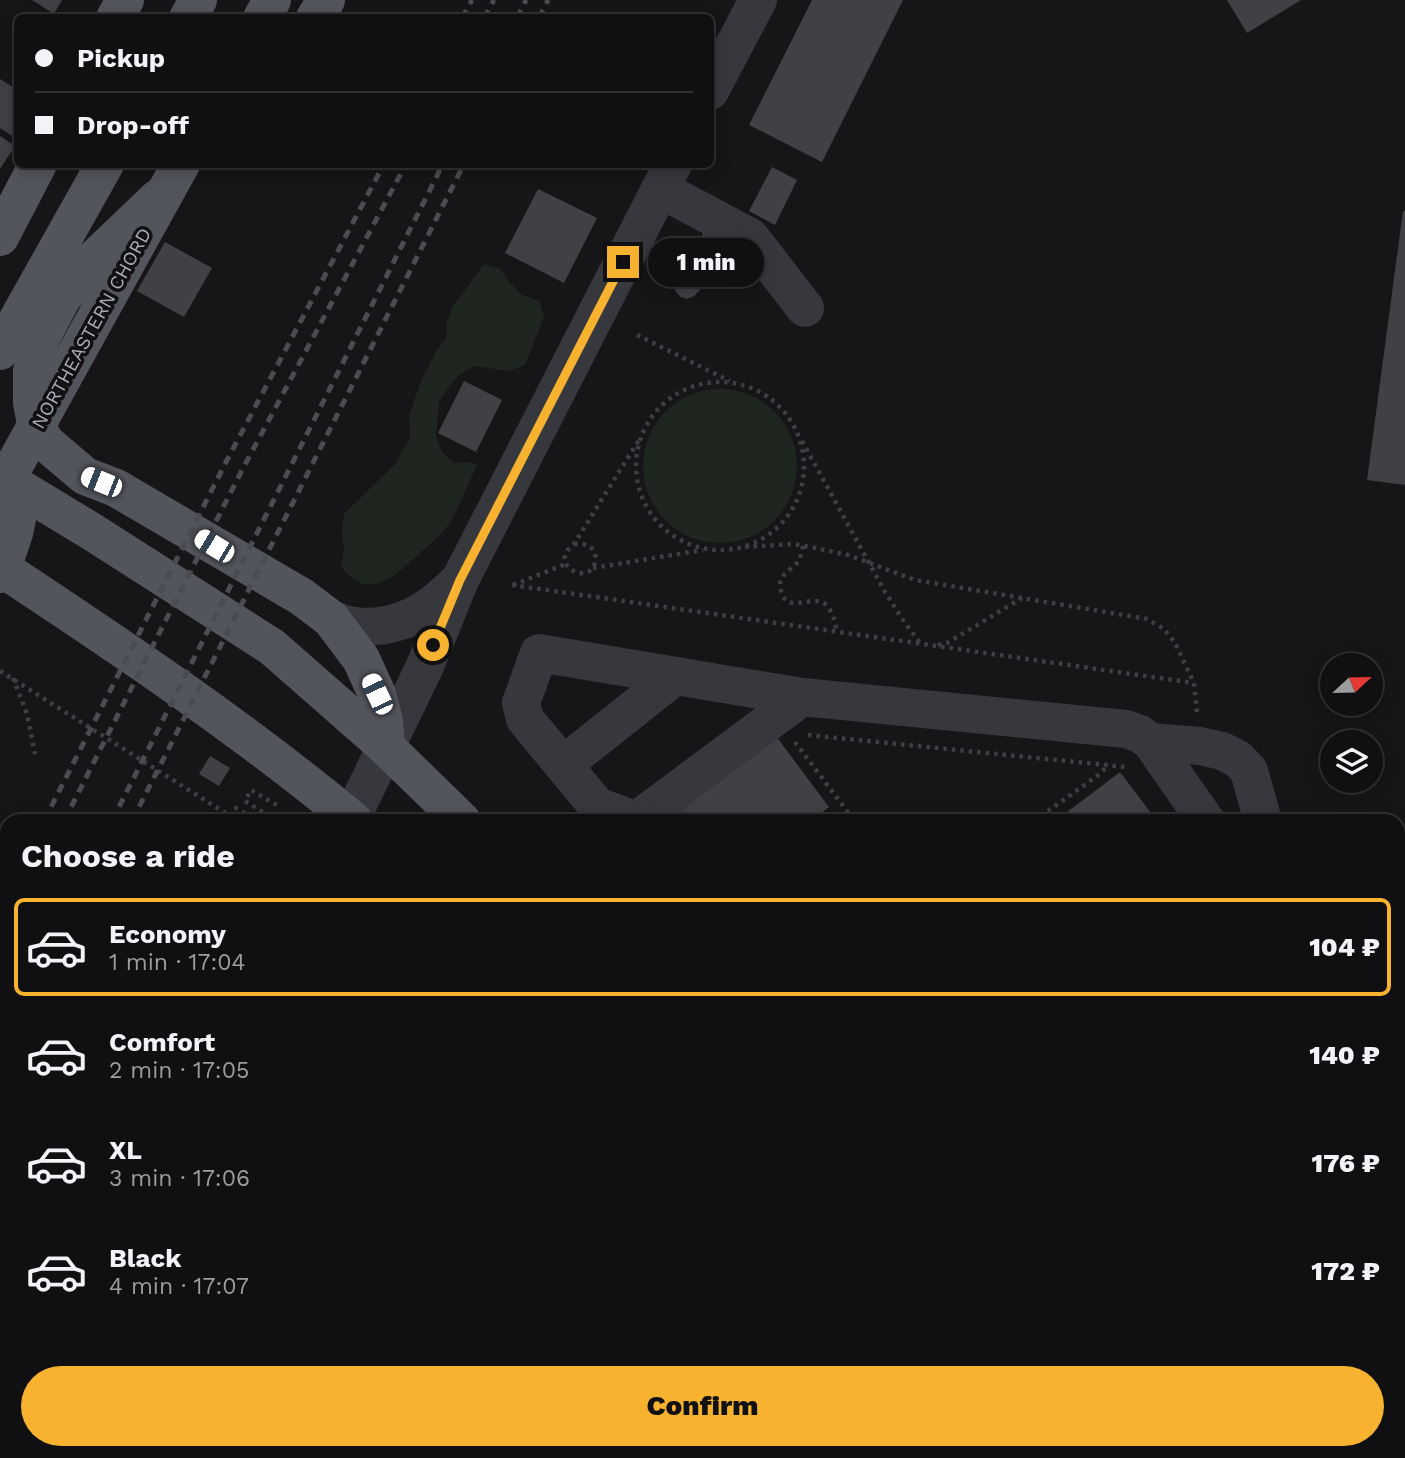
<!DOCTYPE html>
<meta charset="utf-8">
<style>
body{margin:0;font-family:"Work Sans",sans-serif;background:#1e1e20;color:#f1f3f6;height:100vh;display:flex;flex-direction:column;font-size:26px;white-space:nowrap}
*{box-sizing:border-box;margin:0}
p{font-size:23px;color:#9c9d9f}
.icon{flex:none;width:38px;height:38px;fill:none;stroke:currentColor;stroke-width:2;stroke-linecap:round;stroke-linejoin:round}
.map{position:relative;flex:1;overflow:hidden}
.details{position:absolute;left:0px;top:814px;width:1405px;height:646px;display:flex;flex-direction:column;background:#101012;border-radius:21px 21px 0 0;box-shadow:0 4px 18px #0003,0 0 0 2px #303032}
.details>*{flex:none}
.guide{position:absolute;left:14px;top:14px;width:700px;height:154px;border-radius:10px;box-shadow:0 4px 18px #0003,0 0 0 2px #303032;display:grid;align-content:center;height:154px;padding:0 21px;background:#101012}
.needle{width:46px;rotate:68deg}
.fabs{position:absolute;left:1320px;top:653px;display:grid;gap:14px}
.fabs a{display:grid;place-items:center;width:63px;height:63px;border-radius:50%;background:#101012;box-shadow:0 4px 18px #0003,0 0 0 2px #303032;font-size:35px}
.end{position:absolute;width:32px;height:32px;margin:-16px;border:9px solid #f7b32f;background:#111;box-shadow:0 0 0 4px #111}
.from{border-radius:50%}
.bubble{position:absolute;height:49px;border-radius:24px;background:#101012;box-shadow:0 4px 18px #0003,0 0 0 2px #303032;font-size:23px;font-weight:800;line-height:49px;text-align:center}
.car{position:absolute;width:21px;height:42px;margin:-21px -10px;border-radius:9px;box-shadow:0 0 5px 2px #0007;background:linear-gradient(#fff 24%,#345 0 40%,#fff 0 76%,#345 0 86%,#fff 0)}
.guide b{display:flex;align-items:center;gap:24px;height:66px;font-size:26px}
.guide b+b{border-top:2px solid #303032}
.guide i{width:18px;height:18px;background:#f1f3f6}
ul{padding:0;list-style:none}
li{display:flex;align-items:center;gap:21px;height:98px;margin:0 14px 10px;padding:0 7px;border:4px solid transparent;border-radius:10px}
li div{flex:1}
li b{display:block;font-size:26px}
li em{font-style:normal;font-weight:800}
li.current{border-color:#f7b32f}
li>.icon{width:63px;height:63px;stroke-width:1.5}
h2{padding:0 21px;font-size:32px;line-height:84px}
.action{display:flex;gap:14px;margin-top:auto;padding:14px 21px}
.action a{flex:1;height:80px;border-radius:42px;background:#f7b32f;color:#111;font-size:28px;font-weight:800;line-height:80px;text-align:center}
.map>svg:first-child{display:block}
.built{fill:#222225}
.green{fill:#1e261f}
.building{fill:#404145}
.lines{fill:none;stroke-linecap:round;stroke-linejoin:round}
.path{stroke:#3d3f44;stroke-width:4.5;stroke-dasharray:3.5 5;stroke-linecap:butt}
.minor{stroke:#37383d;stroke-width:38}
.major{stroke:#53555c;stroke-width:38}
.rail{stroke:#4a4c52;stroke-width:5;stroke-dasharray:9 7;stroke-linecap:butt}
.major-bridge{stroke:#53555c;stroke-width:38}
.route{stroke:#f7b32f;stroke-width:9}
.labels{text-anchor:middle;stroke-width:7;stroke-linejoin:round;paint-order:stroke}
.street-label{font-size:19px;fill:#a8adb8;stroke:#111113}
</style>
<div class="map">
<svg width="1405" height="1458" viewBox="0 0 1405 1458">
<rect width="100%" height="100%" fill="#161618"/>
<g class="built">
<polygon points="1398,1092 1405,1102 1405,1416 1398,1421"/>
<polygon points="1070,1453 1354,1453 1346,1458 1074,1458"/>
</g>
<g class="green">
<path d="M484,264L500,269L510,283L522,295L539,301L544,317L525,365L509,371L474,366L459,375L448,388L439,402L436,436L442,452L454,463L471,462L477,465C468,484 460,506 449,524C441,536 428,545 418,555C401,570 377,596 353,579C349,576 345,571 341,567L344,550L342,533L344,514L395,464L410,437L409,416L421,381L438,348L446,339L447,322L453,306Z"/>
<circle cx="720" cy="466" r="77"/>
</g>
<g class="building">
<polygon points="32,0 62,0 54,14"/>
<polygon points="812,0 903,0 822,162 749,125"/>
<polygon points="1227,0 1301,0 1247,33"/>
<polygon points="0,79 18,90 18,134 15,138 0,128"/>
<polygon points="0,136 15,146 0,169"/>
<polygon points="772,167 797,180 775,225 749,211"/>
<polygon points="538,189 597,218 564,283 505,253"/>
<polygon points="1403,211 1405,211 1405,485 1367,480"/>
<polygon points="705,230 722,239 718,246 721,247 699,291 694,296 687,299 681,297 676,292 674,286 675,279 698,235 701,237"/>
<polygon points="165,242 212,268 184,317 137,291"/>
<polygon points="464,381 502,400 476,452 438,433"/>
<polygon points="776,736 829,807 811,821 664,821"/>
<polygon points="210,756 230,768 219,786 199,774"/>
<polygon points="1120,772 1157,821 1055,821 1103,785"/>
<polygon points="1405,901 1405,952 1398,943 1398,906"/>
<polygon points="1398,1106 1405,1116 1405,1255 1398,1245"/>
<polygon points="1405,1305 1405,1392 1398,1397 1398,1310"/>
<polygon points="73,1452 124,1452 128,1454 126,1458 70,1458"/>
<polygon points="196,1452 258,1452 255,1458 193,1458"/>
<polygon points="1070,1452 1153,1452 1157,1458 1074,1458"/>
</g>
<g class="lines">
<g class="path">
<polyline points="637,335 730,381"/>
<circle cx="720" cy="466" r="84"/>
<polyline points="802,441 885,592 903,620 921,644"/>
<path d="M574,544C586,542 598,548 595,562C590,587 546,565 574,544L639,440"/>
<path d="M803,546C802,551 801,557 798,562C789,572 775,576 782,594C790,616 818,588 830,610C834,617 836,624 836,631"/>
<polyline points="745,547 793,544 816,548 848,555 915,580 1147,619 1164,629 1175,643 1194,683 1197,713"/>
<polyline points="593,568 703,550"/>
<polyline points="512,585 1194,683"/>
<polyline points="513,585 566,564"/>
<polyline points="938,645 947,643 1022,598"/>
<polyline points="0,671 238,821"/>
<polyline points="13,678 27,714 35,754"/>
<polyline points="808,735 1126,767"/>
<polyline points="795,742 853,819 862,821"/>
<polyline points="231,817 236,808 257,821"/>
<polyline points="277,821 245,801 251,790 280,807"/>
<polyline points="1034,821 1097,776 1109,765"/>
</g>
<g class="minor">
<polyline points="710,91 758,0"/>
<polyline points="660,189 750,237 805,308"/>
<path d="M331,619C339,622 348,626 357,626C381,629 410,621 430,606C440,599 449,590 459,581"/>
<polyline points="1151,742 1206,821"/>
<polyline points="563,765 675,676"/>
<polyline points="637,820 802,697 1126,729 1140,734 1151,742 1200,746 1222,751 1238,759 1249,771 1263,821"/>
<polyline points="350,821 425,666 460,580 673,164"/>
<polyline points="638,821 597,806 525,719 521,703 539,653 802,697"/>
<polyline points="1398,853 1405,848"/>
<polyline points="1398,1017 1405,1026"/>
<polyline points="0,1351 7,1337"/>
<polyline points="524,1452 527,1458"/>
<polyline points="688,1452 692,1458"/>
<polyline points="1170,1452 1174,1458"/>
<polyline points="14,1458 17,1452"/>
<polyline points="157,1458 159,1452"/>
<polyline points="315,1458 318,1452"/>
<polyline points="1229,1458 1236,1452"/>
</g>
<g class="major">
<polyline points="115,18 125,0"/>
<polyline points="188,18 198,0"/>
<polyline points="262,18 272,0"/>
<polyline points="315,18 326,0"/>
<polyline points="158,198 92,261 62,298 40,340 32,371 32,403 36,424 45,442 85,476 116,488 302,597 331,619 361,659 377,694 384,721 386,747"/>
<polyline points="0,237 38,164"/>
<polyline points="0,351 105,164"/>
<polyline points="0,476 94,533 272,647 386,747 462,821"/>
<path d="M0,567C121,647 242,728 354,821"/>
<polyline points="0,574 14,533 19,509 14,485"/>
<polyline points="908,1452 912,1458"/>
<polyline points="974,1452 978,1458"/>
</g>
<g class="rail">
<polyline points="462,18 472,0"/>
<polyline points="484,18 494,0"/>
<polyline points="517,18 526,0"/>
<polyline points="539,18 548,0"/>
<polyline points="44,821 226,462 384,164"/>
<polyline points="64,821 241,472 406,164"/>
<polyline points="112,821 443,164"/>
<polyline points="132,821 464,164"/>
<polyline points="0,909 7,895"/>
<polyline points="0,950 7,936"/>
<polyline points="0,1044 7,1030"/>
<polyline points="0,1083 7,1069"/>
</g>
<polyline class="major-bridge" points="0,491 181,164"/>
</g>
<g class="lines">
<polyline class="route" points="433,645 460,580 623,262"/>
</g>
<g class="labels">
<g class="street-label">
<text transform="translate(91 328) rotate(-61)" y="7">NORTHEASTERN CHORD</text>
</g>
</g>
</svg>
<div class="fabs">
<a><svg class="needle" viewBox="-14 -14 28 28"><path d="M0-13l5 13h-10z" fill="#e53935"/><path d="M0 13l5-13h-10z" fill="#9c9d9f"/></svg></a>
<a><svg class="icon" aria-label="layers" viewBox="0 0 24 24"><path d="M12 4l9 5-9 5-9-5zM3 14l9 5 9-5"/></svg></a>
</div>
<i class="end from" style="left:433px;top:645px"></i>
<i class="end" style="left:623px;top:262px"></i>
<div class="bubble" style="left:648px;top:238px;width:116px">1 min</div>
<i class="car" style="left:101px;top:482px;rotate:292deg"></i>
<i class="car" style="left:214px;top:546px;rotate:301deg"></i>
<i class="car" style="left:377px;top:694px;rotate:335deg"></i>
<div class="guide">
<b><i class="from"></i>Pickup</b>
<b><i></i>Drop-off</b>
</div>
<section class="details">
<h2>Choose a ride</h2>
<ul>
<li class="current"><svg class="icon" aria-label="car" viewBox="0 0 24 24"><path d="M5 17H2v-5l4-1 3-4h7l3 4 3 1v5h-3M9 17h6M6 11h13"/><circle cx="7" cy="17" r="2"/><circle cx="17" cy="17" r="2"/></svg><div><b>Economy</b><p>1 min · 17:04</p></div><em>104 ₽</em></li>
<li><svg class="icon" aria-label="car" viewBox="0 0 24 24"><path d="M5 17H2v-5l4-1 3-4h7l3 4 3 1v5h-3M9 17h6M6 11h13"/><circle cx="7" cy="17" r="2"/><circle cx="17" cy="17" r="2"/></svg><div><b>Comfort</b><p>2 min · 17:05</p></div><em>140 ₽</em></li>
<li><svg class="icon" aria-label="car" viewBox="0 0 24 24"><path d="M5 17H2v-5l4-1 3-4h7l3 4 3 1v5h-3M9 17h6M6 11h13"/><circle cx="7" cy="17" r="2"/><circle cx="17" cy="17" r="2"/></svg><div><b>XL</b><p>3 min · 17:06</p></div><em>176 ₽</em></li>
<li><svg class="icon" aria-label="car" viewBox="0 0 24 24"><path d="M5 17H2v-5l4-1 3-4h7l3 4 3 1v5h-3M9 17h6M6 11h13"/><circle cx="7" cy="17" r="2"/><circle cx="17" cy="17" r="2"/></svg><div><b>Black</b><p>4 min · 17:07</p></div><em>172 ₽</em></li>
</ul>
<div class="action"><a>Confirm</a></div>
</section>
</div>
